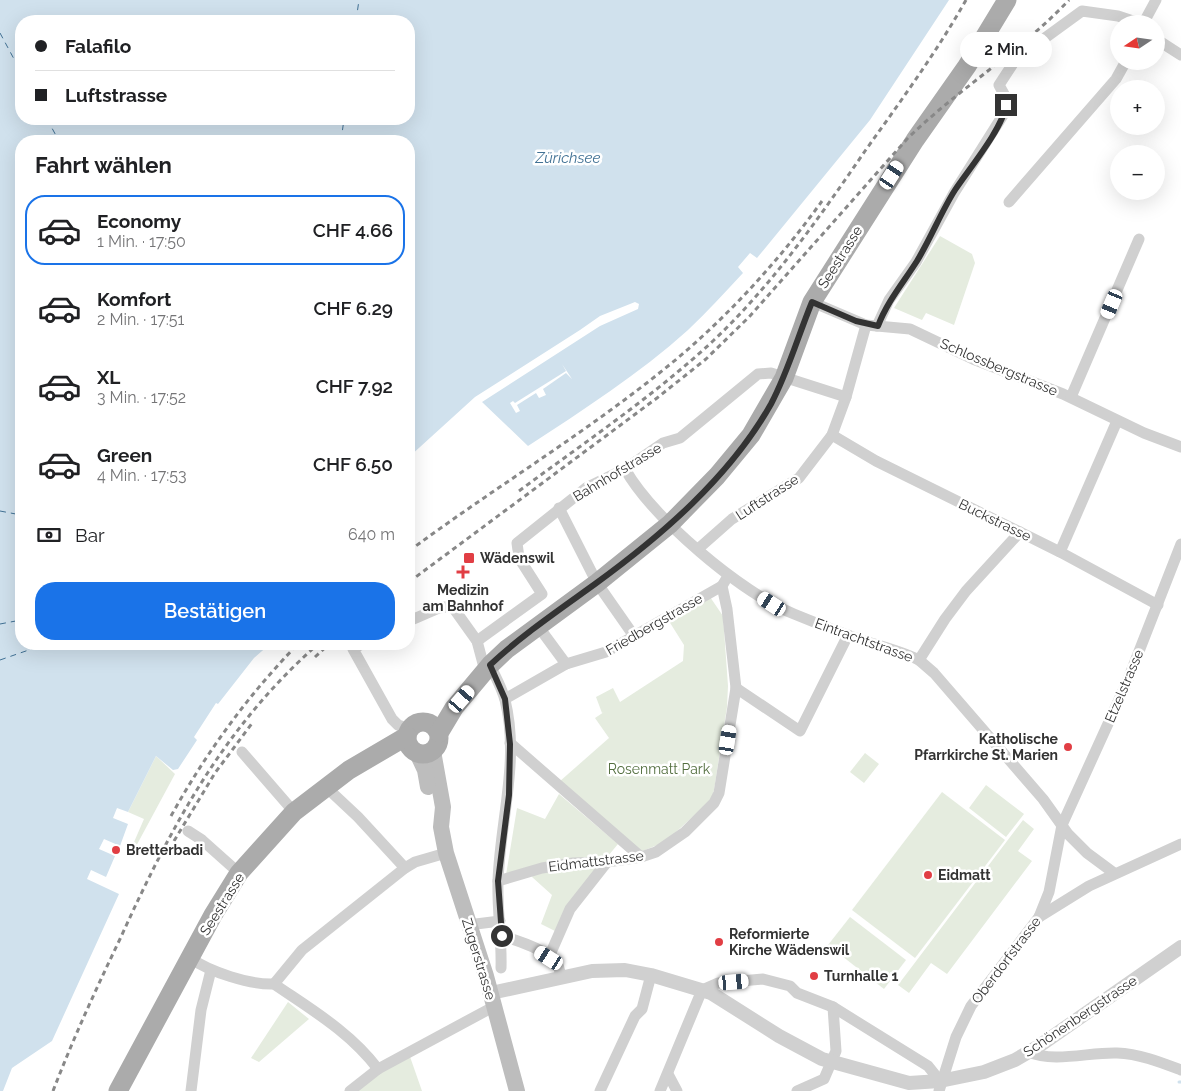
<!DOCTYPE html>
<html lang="de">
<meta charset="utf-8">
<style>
body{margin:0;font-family:Raleway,sans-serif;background:#f2f2f2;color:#202124;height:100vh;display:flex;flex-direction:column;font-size:19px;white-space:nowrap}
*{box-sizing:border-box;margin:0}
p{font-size:16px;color:#757577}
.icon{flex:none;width:28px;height:28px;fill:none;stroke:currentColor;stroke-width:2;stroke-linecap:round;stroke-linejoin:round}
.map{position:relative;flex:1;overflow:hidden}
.side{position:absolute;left:15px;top:135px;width:400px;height:515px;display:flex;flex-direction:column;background:#fff;border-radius:20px;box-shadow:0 5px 20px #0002}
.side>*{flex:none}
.banner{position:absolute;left:15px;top:15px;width:400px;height:110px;border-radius:20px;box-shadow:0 5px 20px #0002;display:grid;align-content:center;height:110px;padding:0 20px;background:#fff}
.needle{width:32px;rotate:257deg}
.controls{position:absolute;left:1110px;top:15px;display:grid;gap:10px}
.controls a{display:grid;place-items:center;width:55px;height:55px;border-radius:50%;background:#fff;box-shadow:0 5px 20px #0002;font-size:25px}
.end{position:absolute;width:22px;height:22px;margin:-11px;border:6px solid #333;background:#fff;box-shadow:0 0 0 2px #fff}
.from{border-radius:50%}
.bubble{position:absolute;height:35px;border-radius:18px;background:#fff;box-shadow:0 5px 20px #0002;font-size:16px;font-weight:600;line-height:35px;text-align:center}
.car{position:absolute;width:15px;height:30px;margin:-15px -8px;border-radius:6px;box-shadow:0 0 4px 1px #0007;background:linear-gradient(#fff 24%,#345 0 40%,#fff 0 76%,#345 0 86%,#fff 0)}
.banner b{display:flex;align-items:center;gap:18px;height:48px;font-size:19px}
.banner b+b{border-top:1px solid #e0e0e0}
.banner i{width:12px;height:12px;background:#202124}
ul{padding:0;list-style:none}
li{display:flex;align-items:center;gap:15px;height:70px;margin:0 10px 8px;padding:0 10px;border:2px solid transparent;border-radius:20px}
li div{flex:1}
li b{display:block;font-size:19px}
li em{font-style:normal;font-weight:600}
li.current{border-color:#1a73e8}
li>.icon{width:45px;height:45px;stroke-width:1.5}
h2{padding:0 20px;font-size:22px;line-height:60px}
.pay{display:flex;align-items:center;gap:12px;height:55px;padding:0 20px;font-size:19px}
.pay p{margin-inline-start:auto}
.button{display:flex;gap:10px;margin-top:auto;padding:10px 20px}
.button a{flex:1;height:58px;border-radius:20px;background:#1a73e8;color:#fff;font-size:20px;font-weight:600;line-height:58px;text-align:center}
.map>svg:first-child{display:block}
.green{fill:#e5ecdf}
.water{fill:#d0e1ed;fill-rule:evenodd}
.pier{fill:#fff}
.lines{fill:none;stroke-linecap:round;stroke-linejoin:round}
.stream{stroke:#d0e1ed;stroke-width:3}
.ferry{stroke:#417194;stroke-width:1;stroke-dasharray:6 5;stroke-linecap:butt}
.minor{stroke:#d0d0d0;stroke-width:11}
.tertiary{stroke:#d0d0d0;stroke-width:14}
.secondary{stroke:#bdbdbd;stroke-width:16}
.primary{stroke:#ababab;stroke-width:19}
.rail{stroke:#888;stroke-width:3;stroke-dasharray:5 4;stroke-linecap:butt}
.route{stroke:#333;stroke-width:6}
.poi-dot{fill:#e13e44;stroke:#fff;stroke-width:2}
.labels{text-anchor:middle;stroke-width:5;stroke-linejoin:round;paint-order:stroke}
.street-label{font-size:14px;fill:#333;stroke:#fff}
.poi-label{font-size:14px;font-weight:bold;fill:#333;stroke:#fff;text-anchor:start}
.park-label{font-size:14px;fill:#546f40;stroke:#fff}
.water-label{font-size:15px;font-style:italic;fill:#417194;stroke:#fff}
</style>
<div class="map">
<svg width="1181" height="1091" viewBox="0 0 1181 1091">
<rect width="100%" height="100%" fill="#fff"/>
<g class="green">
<polygon points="940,236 972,254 975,263 954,325 926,313 922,320 894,308"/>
<polygon points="708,594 723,616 728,686 727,707 714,790 711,800 665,842 640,852 559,782 609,738 595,718 604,712 602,713 596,697 613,688 620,702 683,661 684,645 667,618"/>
<polygon points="865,753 879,764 864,783 850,772"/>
<polygon points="156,756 175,774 134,850 131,849 144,819 128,812"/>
<polygon points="986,785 1024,814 1006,837 969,808"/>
<polygon points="942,792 1005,840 915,958 852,910"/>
<polygon points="559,794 618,844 568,904 557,932 541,924 552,895 532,877 536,867 506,875 517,808 545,819"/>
<polygon points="1023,820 1034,829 1018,851 1032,861 947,974 931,963 909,993 898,985"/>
<polygon points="850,917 906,960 884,989 828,945"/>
<polygon points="288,1002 309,1019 259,1062 251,1058"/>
<polygon points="408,1051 422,1091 350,1091"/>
</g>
<path class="water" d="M0,0H949L870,120L757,258L750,253L738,267L743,273C725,292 707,312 688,330C639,374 583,410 528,446L482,402L600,326L638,309L639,304L635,302L600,316L580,330L475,397L409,457V141H21V644H270L254,658L218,704L216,703L194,737L197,740L178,769L173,770L156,756L128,812L117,808L113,818L128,824L120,846L104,839L99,849L115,856L106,877L91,870L87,879L119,894L52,1041L12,1068L3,1091H0ZM21,21H409V119H21Z"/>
<polygon class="pier" points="562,364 572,379 566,373 543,389 546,395 539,398 536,393 517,405 520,411 516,413 510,403 513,401 515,403 566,371"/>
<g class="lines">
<polyline class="stream" points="1179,1082 1181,1082"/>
<g class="ferry">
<polyline points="356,21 359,0"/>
<polyline points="0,33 21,72"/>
<polyline points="47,119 59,141"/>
<polyline points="341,141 344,119"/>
<polyline points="0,511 21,515"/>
<polyline points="0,624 21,620"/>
<polyline points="0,660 46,644"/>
</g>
<g class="minor">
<polyline points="1143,24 1156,0"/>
<polyline points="1156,39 1181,55"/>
<polyline points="1009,202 1116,79 1126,61"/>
<polyline points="812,302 866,325 910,329 973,359 1063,394 1144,433 1181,447"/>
<polyline points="877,326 889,300 916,262 954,193 1005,112 1005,96 999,85 1016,59 1082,11 1118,16 1142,24"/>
<polyline points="1071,397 1139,239"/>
<polyline points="832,435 876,461 1060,552 1158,605"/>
<path d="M625,469C653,518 741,593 794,614C816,623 839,632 861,640C880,646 901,651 919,660L934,673L1043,799L1068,834L1087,853L1114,873"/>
<polyline points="559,508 597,583 634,636"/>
<polyline points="698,549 732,519 799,478 832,435 846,397 866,325"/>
<polyline points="1060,552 1117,421"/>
<polyline points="409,621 439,608 452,606 477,641 485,671"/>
<polyline points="538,626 566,664"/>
<polyline points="477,641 542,594 519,558 517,543 586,488 625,469 663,443 680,438 758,374 771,373 846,397"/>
<polyline points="362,644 353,649 392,719 398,725 409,729"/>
<polyline points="919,660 945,619 966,591 1020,532"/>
<path d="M490,665C495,676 502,688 505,700C520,760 500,821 498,881C497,910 502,939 501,968"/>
<polyline points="736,688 800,731 848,635"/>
<polyline points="505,699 566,664 606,652 722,586"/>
<polyline points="510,743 641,857"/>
<polyline points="242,752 294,812"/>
<polyline points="326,787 358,817 405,868"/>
<polyline points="188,831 202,840 239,873"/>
<polyline points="498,881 542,868 573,863 607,862 641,857 656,852 685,832 714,803 719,793 736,688 727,609 722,586 728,576"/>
<polyline points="1039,917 1089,886 1181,844"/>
<polyline points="476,924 500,921"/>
<path d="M502,936C516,940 550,951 558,965C559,968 560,973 561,976"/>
<polyline points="549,957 570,909 607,862"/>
<path d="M190,958C210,972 250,985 274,984C312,1010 350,1032 378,1069"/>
<polyline points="274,984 302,950 405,868 415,862 446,853"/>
<path d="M1028,1052C1055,1063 1089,1052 1117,1053C1140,1054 1160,1062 1181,1070"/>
<polyline points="668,1074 677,1091"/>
<polyline points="191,1091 201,1010 211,970"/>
<polyline points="350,1091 378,1069 493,1007"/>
<polyline points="600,1091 635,1016 642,1009 651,975"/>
<polyline points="660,1091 702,990 718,983 763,979 790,986 797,993 833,1007 928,1066 940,1081"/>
<polyline points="797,1091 824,1079 836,1051 833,1007"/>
<polyline points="939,1091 956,1037 971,1006 1039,917 1049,892 1062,825 1127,682 1181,544"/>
</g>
<polyline class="tertiary" points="491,993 592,971 625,970 651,975 711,993 779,1036 822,1059 909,1083 940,1081 984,1072 1015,1060 1039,1046 1181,947"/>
<g class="secondary">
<polyline points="433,751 443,807 441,827 446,853 486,976 517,1091"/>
<polyline points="417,753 425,770 428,787"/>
</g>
<g class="primary">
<circle cx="423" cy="738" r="16"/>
<polyline points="439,733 454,708 490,665 507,649 597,583 670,524 717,476 751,435 784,378 812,302 915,140 967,66 1007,0"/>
<polyline points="118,1091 213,915 239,873 294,812 349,770 407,736"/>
</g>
<g class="rail">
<path d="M519,491C585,442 654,396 714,340C773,284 819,218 865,151C900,102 936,53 966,0"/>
<path d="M409,551C498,485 594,428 679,357C733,311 781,258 822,201"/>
<path d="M409,582L657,398L706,359L749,317L907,139C958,89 1020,52 1069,0"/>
<polyline points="315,657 329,644"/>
<path d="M171,816C206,753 248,695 298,644"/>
<polyline points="174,841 215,773 253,722"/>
<path d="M53,1091C73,1039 96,989 120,939C172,825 223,728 318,644"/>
</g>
</g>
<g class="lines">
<path class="route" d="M502,936L498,881L509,795L510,744L505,699L490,665C522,635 559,610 595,584C661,536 730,477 771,404C788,372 798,336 812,302L856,321L878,326C887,302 903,283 917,261C931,238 941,212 955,190C969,169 1003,128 1006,105"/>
</g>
<g class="poi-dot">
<rect x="463" y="552" width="12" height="12" rx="2.5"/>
<path d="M460.5 564.5h5v5h5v5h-5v5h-5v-5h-5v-5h5z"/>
<circle cx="1068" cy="747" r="5"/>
<circle cx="116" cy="850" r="5"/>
<circle cx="928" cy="875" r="5"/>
<circle cx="719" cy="942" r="5"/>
<circle cx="814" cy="976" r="5"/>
</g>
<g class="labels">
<g class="street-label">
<text transform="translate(840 257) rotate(-58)" y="5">Seestrasse</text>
<text transform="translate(999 367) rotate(23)" y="5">Schlossbergstrasse</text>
<text transform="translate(617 472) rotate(-31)" y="5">Bahnhofstrasse</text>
<text transform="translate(767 497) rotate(-33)" y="5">Luftstrasse</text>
<text transform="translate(995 520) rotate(26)" y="5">Buckstrasse</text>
<text transform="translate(654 624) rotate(-30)" y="5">Friedbergstrasse</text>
<text transform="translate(864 640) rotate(20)" y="5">Eintrachtstrasse</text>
<text transform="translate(1124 686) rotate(-67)" y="5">Etzelstrasse</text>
<text transform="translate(596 861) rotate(-7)" y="5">Eidmattstrasse</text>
<text transform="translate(222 904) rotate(-58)" y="5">Seestrasse</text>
<text transform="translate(479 959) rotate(73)" y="5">Zugerstrasse</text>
<text transform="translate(1006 960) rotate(-53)" y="5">Oberdorfstrasse</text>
<text transform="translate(1080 1016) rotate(-34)" y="5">Schönenbergstrasse</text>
</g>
<g class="poi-label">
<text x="480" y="563">Wädenswil</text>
<text x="463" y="595" text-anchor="middle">Medizin<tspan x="463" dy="16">am Bahnhof</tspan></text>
<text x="1058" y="744" text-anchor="end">Katholische<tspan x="1058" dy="16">Pfarrkirche St. Marien</tspan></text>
<text x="126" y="855">Bretterbadi</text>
<text x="938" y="880">Eidmatt</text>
<text x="729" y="939">Reformierte<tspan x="729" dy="16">Kirche Wädenswil</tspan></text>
<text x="824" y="981">Turnhalle 1</text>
</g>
<g class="park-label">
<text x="659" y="774">Rosenmatt Park</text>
</g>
<g class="water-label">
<text x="568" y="163">Zürichsee</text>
</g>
</g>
</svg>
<div class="controls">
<a><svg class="needle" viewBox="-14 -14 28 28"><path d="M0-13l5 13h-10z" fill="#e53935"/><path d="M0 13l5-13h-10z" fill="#757577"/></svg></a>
<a>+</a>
<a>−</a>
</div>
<i class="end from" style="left:502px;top:936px"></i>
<i class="end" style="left:1006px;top:105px"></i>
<div class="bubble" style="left:960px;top:32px;width:92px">2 Min.</div>
<i class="car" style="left:892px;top:175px;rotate:33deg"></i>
<i class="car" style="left:1112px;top:304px;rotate:203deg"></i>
<i class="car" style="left:772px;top:604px;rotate:303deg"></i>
<i class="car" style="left:462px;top:699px;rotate:41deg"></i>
<i class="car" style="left:728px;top:740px;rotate:9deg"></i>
<i class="car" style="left:549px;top:958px;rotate:302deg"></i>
<i class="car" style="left:734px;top:982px;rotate:85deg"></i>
<div class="banner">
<b><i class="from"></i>Falafilo</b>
<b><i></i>Luftstrasse</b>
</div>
<section class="side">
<h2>Fahrt wählen</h2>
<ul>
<li class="current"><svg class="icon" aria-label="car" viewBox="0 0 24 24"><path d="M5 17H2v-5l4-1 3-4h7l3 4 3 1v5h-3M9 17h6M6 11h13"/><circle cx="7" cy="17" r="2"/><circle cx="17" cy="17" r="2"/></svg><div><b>Economy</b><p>1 Min. · 17:50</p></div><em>CHF 4.66</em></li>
<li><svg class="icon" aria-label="car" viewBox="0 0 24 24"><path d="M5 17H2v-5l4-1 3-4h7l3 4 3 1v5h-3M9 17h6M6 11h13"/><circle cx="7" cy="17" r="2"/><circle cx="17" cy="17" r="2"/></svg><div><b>Komfort</b><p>2 Min. · 17:51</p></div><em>CHF 6.29</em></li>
<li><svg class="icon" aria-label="car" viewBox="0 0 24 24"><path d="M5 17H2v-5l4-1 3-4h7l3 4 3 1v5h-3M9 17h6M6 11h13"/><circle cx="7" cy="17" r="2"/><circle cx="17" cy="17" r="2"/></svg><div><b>XL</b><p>3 Min. · 17:52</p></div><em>CHF 7.92</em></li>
<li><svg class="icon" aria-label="car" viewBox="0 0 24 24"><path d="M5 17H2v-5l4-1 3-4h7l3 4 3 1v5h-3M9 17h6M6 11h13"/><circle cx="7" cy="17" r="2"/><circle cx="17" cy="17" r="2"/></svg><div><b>Green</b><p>4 Min. · 17:53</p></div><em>CHF 6.50</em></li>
</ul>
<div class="pay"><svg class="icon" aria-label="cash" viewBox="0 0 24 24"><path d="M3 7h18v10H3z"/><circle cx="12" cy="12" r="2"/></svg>Bar<p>640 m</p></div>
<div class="button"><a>Bestätigen</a></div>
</section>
</div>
